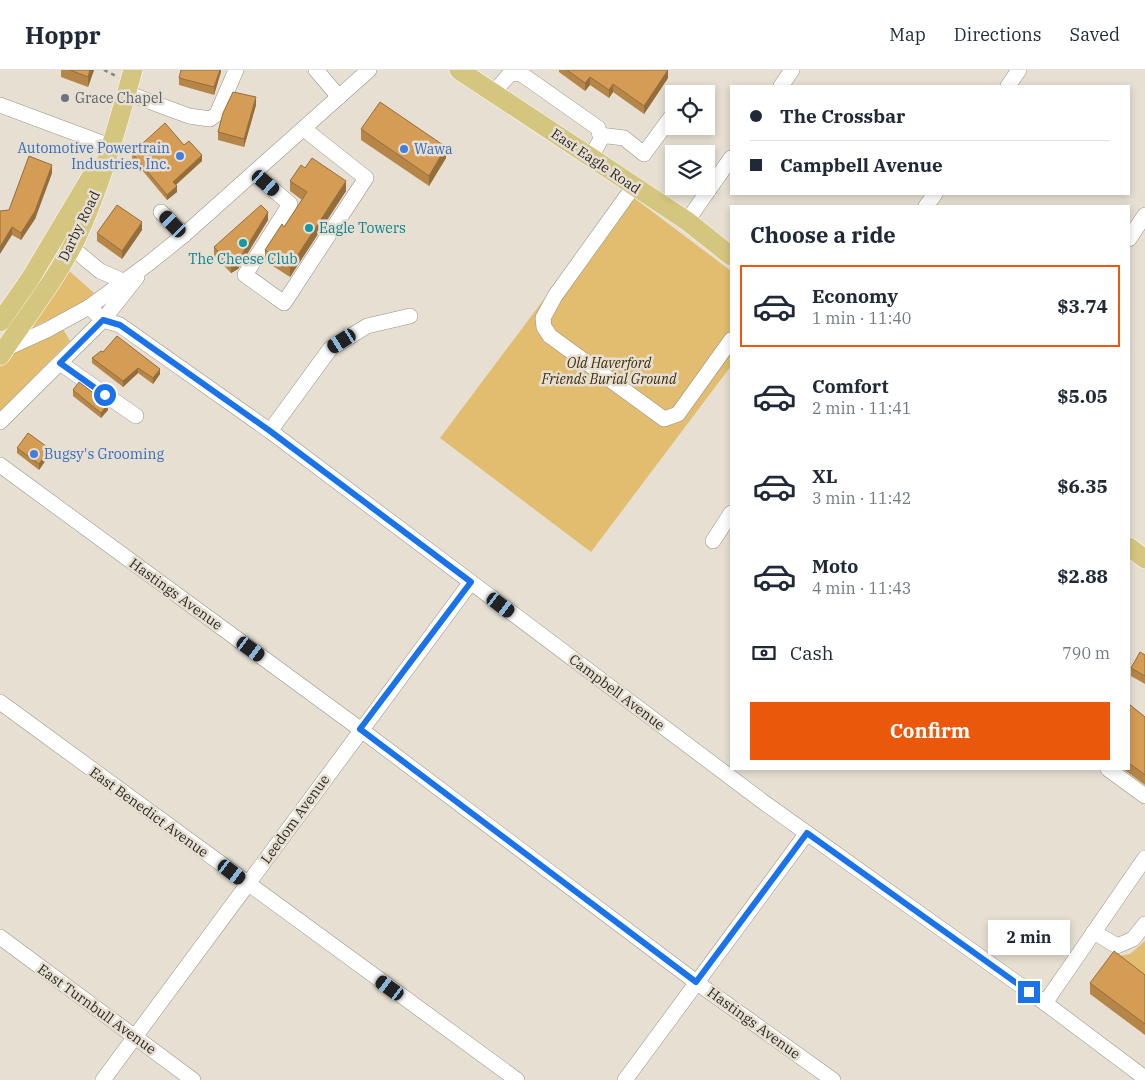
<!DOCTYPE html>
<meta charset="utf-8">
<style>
body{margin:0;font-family:"IBM Plex Serif",serif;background:#f2f2f3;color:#1f2937;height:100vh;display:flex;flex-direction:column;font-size:19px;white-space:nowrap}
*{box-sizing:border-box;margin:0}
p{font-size:16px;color:#747a83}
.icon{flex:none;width:28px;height:28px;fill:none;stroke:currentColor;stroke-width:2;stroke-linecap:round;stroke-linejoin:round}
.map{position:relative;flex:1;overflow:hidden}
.drawer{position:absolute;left:730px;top:135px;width:400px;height:565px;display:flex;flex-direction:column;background:#fff;border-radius:0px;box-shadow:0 2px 8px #0003}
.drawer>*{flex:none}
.top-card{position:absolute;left:730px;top:15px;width:400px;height:110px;border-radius:0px;box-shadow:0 2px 8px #0003;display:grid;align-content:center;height:110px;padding:0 20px;background:#fff}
.controls{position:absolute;left:665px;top:15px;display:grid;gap:10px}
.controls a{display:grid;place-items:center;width:50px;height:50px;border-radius:0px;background:#fff;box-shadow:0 2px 8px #0003;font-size:25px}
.end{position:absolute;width:22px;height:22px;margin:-11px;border:6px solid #1a73e8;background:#fff;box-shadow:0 0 0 2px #fff}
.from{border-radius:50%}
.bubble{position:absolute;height:35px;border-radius:0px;background:#fff;box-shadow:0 2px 8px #0003;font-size:16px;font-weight:700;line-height:35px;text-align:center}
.car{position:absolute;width:15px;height:30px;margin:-15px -8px;border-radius:6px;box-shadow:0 0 4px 1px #0007;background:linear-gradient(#222 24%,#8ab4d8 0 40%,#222 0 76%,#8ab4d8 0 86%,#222 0)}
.top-card b{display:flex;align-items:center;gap:18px;height:48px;font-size:19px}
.top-card b+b{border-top:1px solid #e0e1e3}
.top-card i{width:12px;height:12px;background:#1f2937}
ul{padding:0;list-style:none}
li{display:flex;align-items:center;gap:15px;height:82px;margin:0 10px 8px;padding:0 10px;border:2px solid transparent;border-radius:0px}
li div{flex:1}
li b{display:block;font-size:19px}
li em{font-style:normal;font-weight:700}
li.active{border-color:#ea580c}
li>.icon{width:45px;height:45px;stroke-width:1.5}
h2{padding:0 20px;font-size:22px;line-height:60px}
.pay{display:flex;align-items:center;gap:12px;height:55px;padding:0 20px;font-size:19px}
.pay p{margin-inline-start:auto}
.button{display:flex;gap:10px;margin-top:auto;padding:10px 20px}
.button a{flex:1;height:58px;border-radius:0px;background:#ea580c;color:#fff;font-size:20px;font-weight:700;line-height:58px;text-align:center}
header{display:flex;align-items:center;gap:30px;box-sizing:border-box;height:70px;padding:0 25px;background:#fff;border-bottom:1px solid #e0e1e3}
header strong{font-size:24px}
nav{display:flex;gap:28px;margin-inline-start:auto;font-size:18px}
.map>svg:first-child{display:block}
.green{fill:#e2bd6f}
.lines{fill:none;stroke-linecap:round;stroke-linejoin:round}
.minor-casing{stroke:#999386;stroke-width:16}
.major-casing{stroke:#fff;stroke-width:20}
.path{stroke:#8a857c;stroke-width:2.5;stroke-dasharray:4 4;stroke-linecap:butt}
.minor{stroke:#fff;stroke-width:15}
.major{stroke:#d4c57f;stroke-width:19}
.wall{fill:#b68649}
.shaded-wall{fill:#946d3c}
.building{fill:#d49c55;stroke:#946d3c}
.route{stroke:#1a73e8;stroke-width:6}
.worship-dot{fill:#6b7280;stroke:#e6dfd2;stroke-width:2}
.shop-dot{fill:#3f7fe0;stroke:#e6dfd2;stroke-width:2}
.culture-dot{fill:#0f9aa8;stroke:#e6dfd2;stroke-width:2}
.labels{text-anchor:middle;stroke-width:5;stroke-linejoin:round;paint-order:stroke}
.worship-label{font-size:14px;fill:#5b616d;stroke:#e6dfd2;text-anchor:start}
.shop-label{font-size:14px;fill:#366cbe;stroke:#e6dfd2;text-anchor:start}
.street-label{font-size:14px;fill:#2d2a25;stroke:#e6dfd2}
.culture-label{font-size:14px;fill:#0d838f;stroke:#e6dfd2;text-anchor:start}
.park-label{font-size:14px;font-style:italic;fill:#3e2e09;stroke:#e6dfd2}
</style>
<header>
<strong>Hoppr</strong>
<nav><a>Map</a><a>Directions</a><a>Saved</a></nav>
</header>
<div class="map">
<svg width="1145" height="1010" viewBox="0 0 1145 1010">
<rect width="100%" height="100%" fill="#e6dfd2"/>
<g class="green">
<polygon points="625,121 731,201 731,296 591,482 440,368"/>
<polygon points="67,199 94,223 75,238 31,258"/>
<polygon points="63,259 70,271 0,341 0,297 9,284"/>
<polygon points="1145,871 1145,905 1119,886 1130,884"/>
</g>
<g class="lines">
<g class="minor-casing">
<g id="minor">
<polyline points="316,0 339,27"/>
<polyline points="781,16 792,0"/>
<polyline points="1008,16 1019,0"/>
<polyline points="127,23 189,46 210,49 217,44 236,0"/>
<polyline points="493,23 510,4 520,3 598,58 601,69 591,87"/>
<polyline points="0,35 110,76"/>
<polyline points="600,65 624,68 644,84 674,43"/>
<polyline points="254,103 290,134 245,205 284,233 366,108 304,59"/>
<polyline points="634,116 555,226 543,248 544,257 550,266 664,349 678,344 731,270"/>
<polyline points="926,136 935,124"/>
<polyline points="161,142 184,165"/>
<polyline points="687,151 731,88"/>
<polyline points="1129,169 1145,145"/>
<polyline points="71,177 100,201 123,211"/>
<polyline points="89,237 103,250 120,255 270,361 762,731 1045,933 1145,1008"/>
<polyline points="3,280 47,260 89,237 148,194 184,165 369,0"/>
<polyline points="60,293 136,346"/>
<polyline points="0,352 103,250 137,207"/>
<polyline points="270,361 330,279 367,256 410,246"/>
<polyline points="0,395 360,659 696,912 833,1010"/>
<polyline points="713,471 731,443"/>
<polyline points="0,632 517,1010"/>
<polyline points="1108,699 1145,726"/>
<polyline points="1094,862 1117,876 1133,869 1145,854"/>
<polyline points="0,867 193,1010"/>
<polyline points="1045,933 1145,788"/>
<polyline points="103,1010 471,512"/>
<polyline points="625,1010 807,763"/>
</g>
</g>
<g class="major-casing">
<g id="major">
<polyline points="459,0 687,151 731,186"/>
<polyline points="0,252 30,209 95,100"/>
<path d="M0,286C26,247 56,210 77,167C102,113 117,57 133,0"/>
<polyline points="1129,477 1145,489"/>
</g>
</g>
<polyline class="path" points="104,0 116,6"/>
<use href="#minor" class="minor"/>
<use href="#major" class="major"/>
</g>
<g class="wall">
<polygon points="61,0 94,0 88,17 61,7"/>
<polygon points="221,0 214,25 179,15 179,8"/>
<polygon points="559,0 668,0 668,8 644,44 613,22 609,28 590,15 585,21 559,2"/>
<polygon points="256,35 244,77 218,70 218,62"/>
<polygon points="361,59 446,88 429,116 361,70"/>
<polygon points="184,75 202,91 176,115 177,122 167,130 132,88 132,83"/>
<polygon points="52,103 35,149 21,170 12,165 9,140"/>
<polygon points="290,111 346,121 290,207 265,191 265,180 284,157 302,130 290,121"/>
<polygon points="268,150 238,199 231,203 214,185 214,177"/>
<polygon points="142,160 122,189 97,171 97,163"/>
<polygon points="103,282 160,304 153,314 138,303 123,317 92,293 92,288"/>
<polygon points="73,320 108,340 101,348 73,326"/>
<polygon points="17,378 50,384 39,400 17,383"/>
<polygon points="1145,585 1145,614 1131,606 1131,598"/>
<polygon points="1129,634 1145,647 1145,715 1123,699 1129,699"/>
<polygon points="1145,905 1145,965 1090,924 1090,913"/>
</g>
<g class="shaded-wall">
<polygon points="90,0 94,0 88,17 88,7"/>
<polygon points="220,0 221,0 221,2 214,25 214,17"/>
<polygon points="668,0 668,8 644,44 644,36"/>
<polygon points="590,7 590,15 585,21 585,13"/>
<polygon points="613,14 613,22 609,28 609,20"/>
<polygon points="256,27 256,35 244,77 244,69"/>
<polygon points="446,77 446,88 429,116 429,106"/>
<polygon points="202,85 202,91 173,117 173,112"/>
<polygon points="52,95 52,103 35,149 21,170 21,163"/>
<polygon points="346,111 346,121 290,207 290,197"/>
<polygon points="177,116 177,122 167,130 167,125"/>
<polygon points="268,142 268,150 238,199 231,203 231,195"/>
<polygon points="142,152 142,160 122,189 122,181"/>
<polygon points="12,157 12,165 0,184 0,177"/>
<polygon points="138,298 138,303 123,317 123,311"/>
<polygon points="160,299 160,304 153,314 153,308"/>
<polygon points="108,334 108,340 101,348 101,343"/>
<polygon points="50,379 50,384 39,400 39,394"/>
</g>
<g class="building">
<polygon points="70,0 90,0 88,7"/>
<polygon points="181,0 220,0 214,17 179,8"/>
<polygon points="567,0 668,0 644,36 613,14 609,20 590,7 585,13"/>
<polygon points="233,22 256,27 244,69 218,62 223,43"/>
<polygon points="380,32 446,77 429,106 361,59"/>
<polygon points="165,53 184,75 189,71 202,85 173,112 177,116 167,125 132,83"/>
<polygon points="29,86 52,95 35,141 21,163 12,157 0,177 0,141 9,140"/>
<polygon points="312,88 346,111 290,197 265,180 282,154 284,157 307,122 290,111 301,95 305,98"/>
<polygon points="117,135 142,152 122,181 97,163"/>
<polygon points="261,135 268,142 238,191 231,195 214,177"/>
<polygon points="117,266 160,299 153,308 138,298 123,311 92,288 101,281 103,282"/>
<polygon points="79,312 108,334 101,343 73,320"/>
<polygon points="28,363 50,379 39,394 17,378"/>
<polygon points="1140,582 1145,585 1145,606 1131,598"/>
<polygon points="1129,634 1145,647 1145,705 1129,693"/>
<polygon points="1114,881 1145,905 1145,954 1090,913"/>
</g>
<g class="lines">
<polyline class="route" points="105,325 60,293 103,250 120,255 270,361 471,512 360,659 696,912 807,763 1029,922"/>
</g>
<circle class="worship-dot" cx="65" cy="28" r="5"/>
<g class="shop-dot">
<circle cx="404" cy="79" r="5"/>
<circle cx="180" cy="86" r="5"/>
<circle cx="34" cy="384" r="5"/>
</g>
<g class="culture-dot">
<circle cx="309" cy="158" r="5"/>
<circle cx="243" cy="173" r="5"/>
</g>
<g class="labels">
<g class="worship-label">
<text x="75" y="33">Grace Chapel</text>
</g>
<g class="shop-label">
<text x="170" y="83" text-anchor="end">Automotive Powertrain<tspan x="170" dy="16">Industries, Inc.</tspan></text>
<text x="414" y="84">Wawa</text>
<text x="44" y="389">Bugsy's Grooming</text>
</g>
<g class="street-label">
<text transform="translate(596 91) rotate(34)" y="5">East Eagle Road</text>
<text transform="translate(79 156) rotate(-64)" y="5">Darby Road</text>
<text transform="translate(176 524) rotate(36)" y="5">Hastings Avenue</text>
<text transform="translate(617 622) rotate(37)" y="5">Campbell Avenue</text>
<text transform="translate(149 742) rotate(36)" y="5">East Benedict Avenue</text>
<text transform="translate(295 749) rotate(-54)" y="5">Leedom Avenue</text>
<text transform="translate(97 939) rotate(36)" y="5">East Turnbull Avenue</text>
<text transform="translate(754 953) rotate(36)" y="5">Hastings Avenue</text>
</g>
<g class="culture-label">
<text x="319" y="163">Eagle Towers</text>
<text x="243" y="194" text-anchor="middle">The Cheese Club</text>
</g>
<g class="park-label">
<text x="609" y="298">Old Haverford<tspan x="609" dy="16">Friends Burial Ground</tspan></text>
</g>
</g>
</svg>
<div class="controls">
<a><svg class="icon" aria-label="locate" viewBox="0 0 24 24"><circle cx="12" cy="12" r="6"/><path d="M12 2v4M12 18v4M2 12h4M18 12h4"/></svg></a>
<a><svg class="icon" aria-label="layers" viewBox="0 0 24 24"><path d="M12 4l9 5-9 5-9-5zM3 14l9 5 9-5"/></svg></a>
</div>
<i class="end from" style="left:105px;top:325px"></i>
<i class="end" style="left:1029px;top:922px"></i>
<div class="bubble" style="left:988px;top:850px;width:82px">2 min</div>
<i class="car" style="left:266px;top:113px;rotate:131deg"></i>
<i class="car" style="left:173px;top:154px;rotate:316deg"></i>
<i class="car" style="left:342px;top:271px;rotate:237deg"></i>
<i class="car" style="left:501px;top:535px;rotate:127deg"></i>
<i class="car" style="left:251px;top:579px;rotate:126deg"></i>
<i class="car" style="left:232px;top:802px;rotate:127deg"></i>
<i class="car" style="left:390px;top:918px;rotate:306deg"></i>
<div class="top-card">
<b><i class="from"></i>The Crossbar</b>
<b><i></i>Campbell Avenue</b>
</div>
<section class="drawer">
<h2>Choose a ride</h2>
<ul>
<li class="active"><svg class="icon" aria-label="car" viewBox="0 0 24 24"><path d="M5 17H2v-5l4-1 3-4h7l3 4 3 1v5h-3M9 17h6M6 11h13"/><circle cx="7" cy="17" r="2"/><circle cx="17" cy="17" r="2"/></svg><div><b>Economy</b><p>1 min · 11:40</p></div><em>$3.74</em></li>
<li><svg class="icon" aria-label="car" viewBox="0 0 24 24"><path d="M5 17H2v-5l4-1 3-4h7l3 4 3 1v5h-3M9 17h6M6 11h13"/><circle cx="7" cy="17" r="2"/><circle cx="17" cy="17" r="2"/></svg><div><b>Comfort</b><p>2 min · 11:41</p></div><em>$5.05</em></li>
<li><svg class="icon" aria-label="car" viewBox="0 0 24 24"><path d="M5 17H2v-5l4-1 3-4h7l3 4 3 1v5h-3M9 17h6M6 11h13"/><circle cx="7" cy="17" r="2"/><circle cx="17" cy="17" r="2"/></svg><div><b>XL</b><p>3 min · 11:42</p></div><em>$6.35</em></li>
<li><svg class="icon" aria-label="car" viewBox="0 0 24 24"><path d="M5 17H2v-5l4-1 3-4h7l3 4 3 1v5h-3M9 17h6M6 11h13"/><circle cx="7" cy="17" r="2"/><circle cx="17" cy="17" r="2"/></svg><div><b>Moto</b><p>4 min · 11:43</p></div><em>$2.88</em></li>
</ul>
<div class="pay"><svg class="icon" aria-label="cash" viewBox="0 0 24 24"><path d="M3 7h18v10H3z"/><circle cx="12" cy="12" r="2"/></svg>Cash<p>790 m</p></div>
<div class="button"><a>Confirm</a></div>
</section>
</div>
